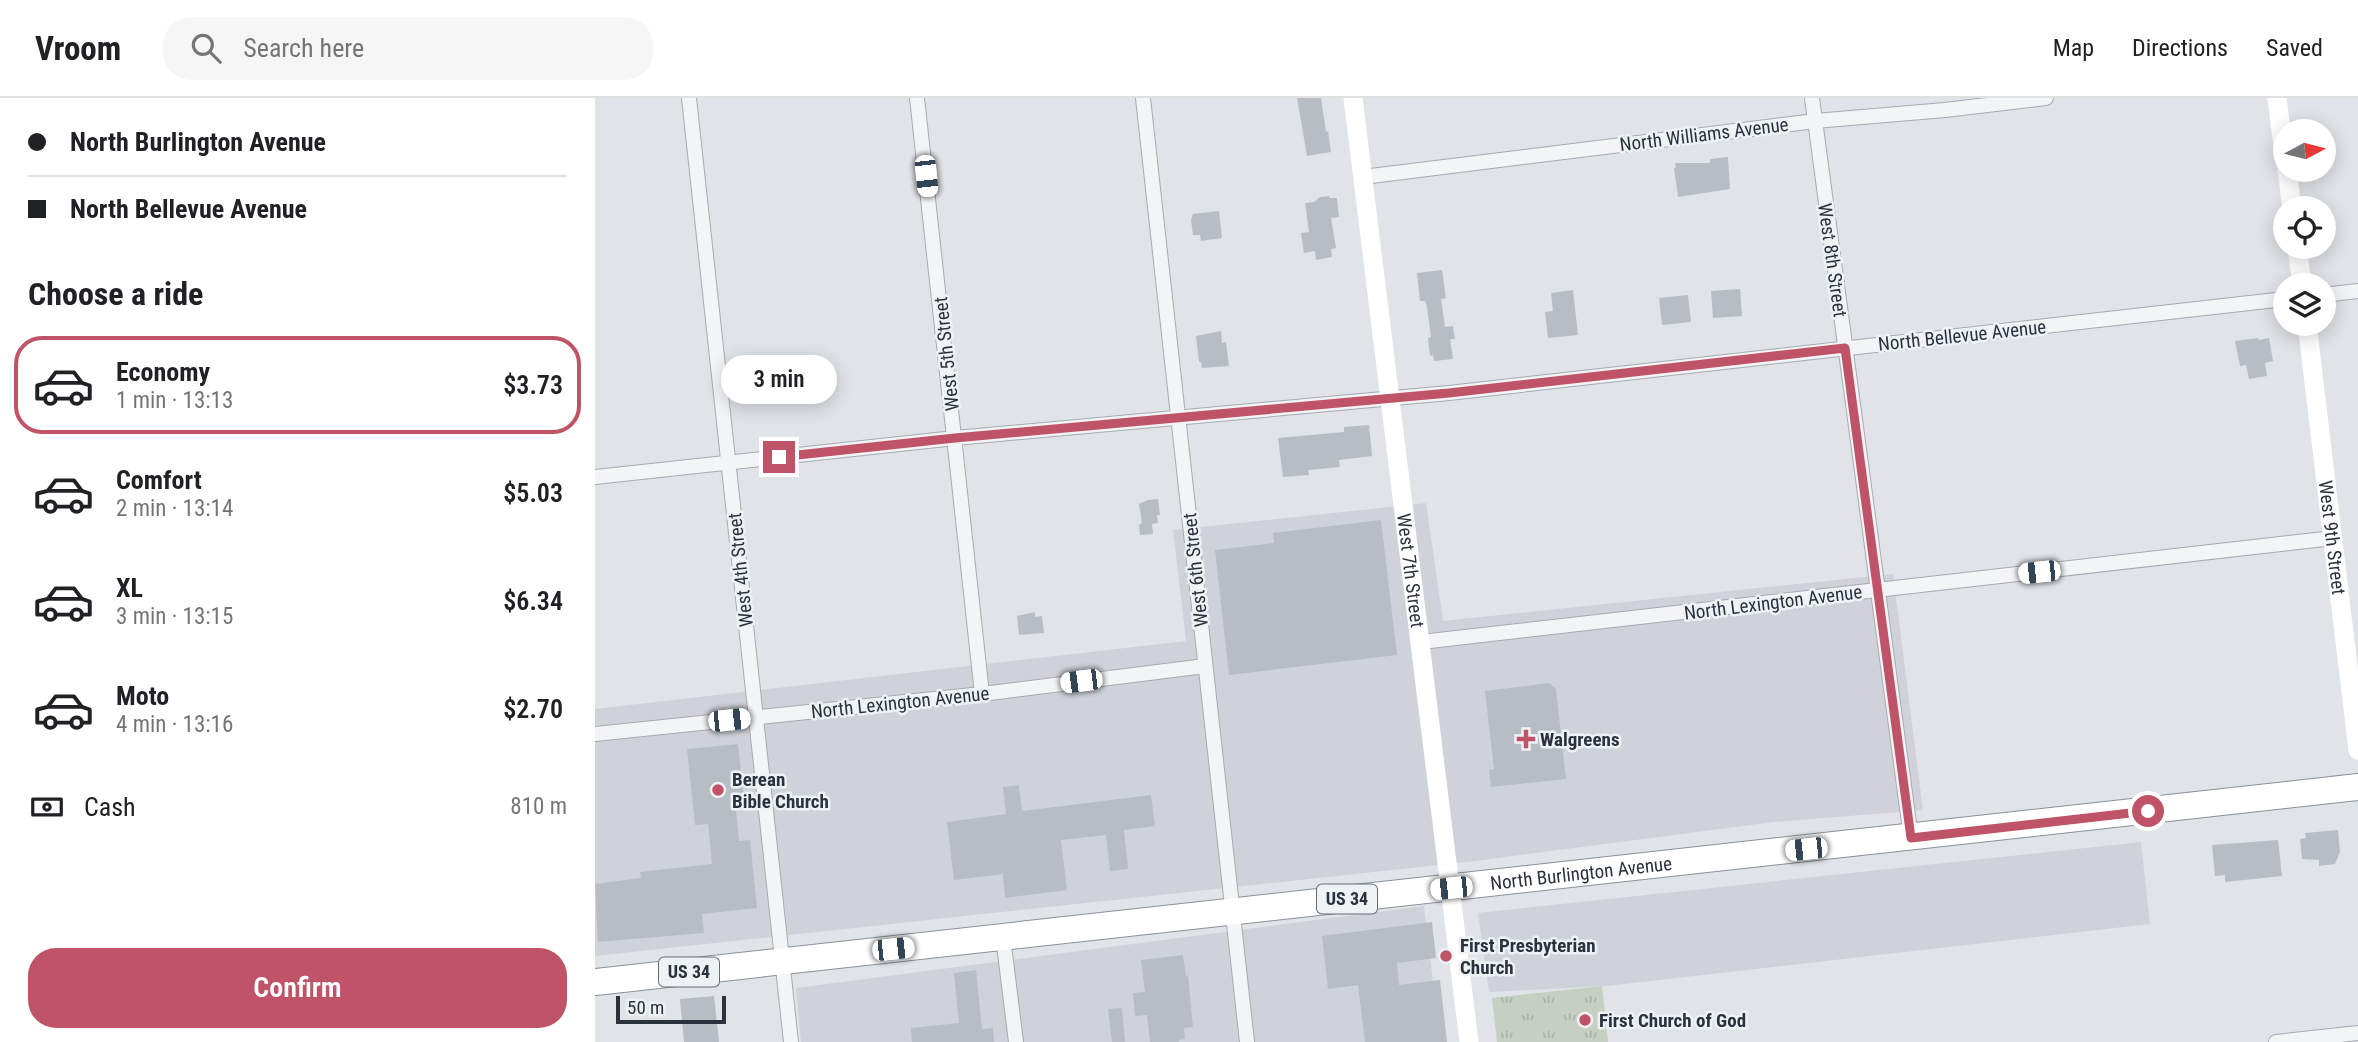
<!DOCTYPE html>
<meta charset="utf-8">
<style>
body{margin:0;font-family:"Roboto Condensed",sans-serif;background:#f6f6f6;color:#202124;height:100vh;display:flex;flex-direction:column;font-size:26px;white-space:nowrap}
*{box-sizing:border-box;margin:0}
p{font-size:23px;color:#757577}
.icon{flex:none;width:38px;height:38px;fill:none;stroke:currentColor;stroke-width:2;stroke-linecap:round;stroke-linejoin:round}
.map{position:relative;flex:1;overflow:hidden}
.side{display:flex;flex-direction:column;background:#fff;width:595px}
.side>*{flex:none}
.guide{display:grid;align-content:center;height:154px;padding:0 28px;background:#fff}
.needle{width:46px;rotate:83deg}
.tools{position:absolute;left:1678px;top:21px;display:grid;gap:14px}
.tools a{display:grid;place-items:center;width:63px;height:63px;border-radius:50%;background:#fff;box-shadow:0 4px 18px #0003;font-size:35px}
.scale{position:absolute;left:21px;bottom:18px;width:110px;box-sizing:border-box;padding-left:7px;border:4px solid #2b323d;border-top:0;font-size:19px;line-height:24px;white-space:nowrap;color:#2b323d;-webkit-text-stroke:5px #eff2f5;paint-order:stroke}
.end{position:absolute;width:32px;height:32px;margin:-16px;border:9px solid #bf5367;background:#fff;box-shadow:0 0 0 4px #fff}
.from{border-radius:50%}
.bubble{position:absolute;height:49px;border-radius:24px;background:#fff;box-shadow:0 4px 18px #0003;font-size:23px;font-weight:600;line-height:49px;text-align:center}
.car{position:absolute;width:21px;height:42px;margin:-21px -10px;border-radius:9px;box-shadow:0 0 5px 2px #0007;background:linear-gradient(#fff 24%,#345 0 40%,#fff 0 76%,#345 0 86%,#fff 0)}
.guide b{display:flex;align-items:center;gap:24px;height:66px;font-size:26px}
.guide b+b{border-top:2px solid #e0e0e0}
.guide i{width:18px;height:18px;background:#202124}
ul{padding:0;list-style:none}
li{display:flex;align-items:center;gap:21px;height:98px;margin:0 14px 10px;padding:0 14px;border:4px solid transparent;border-radius:28px}
li div{flex:1}
li b{display:block;font-size:26px}
li em{font-style:normal;font-weight:600}
li.selected{border-color:#bf5367}
li>.icon{width:63px;height:63px;stroke-width:1.5}
h2{padding:0 28px;font-size:32px;line-height:84px}
.pay{display:flex;align-items:center;gap:18px;height:77px;padding:0 28px;font-size:26px}
.pay p{margin-inline-start:auto}
.primary-button{display:flex;gap:14px;margin-top:auto;padding:14px 28px}
.primary-button a{flex:1;height:80px;border-radius:28px;background:#bf5367;color:#fff;font-size:28px;font-weight:600;line-height:80px;text-align:center}
header{display:flex;align-items:center;gap:42px;box-sizing:border-box;height:98px;padding:0 35px;background:#fff;border-bottom:2px solid #e0e0e0}
header strong{font-size:33px}
nav{display:flex;gap:38px;margin-inline-start:auto;font-size:24px}
.search{width:490px;height:63px;background:#f6f6f6;display:flex;align-items:center;gap:18px;box-sizing:border-box;padding:0 24px;border-radius:28px;color:#757577;font-size:26px}
main{display:flex;flex:1;min-height:0}
.map>svg:first-child{display:block}
.built{fill:#cfd3d9}
.park{fill:url(#park-tufts)}
.building{fill:#b8bdc4}
.lines{fill:none;stroke-linecap:round;stroke-linejoin:round}
.street-casing{stroke:#a6aab1;stroke-width:16}
.highway-casing{stroke:#89919c;stroke-width:28}
.street{stroke:#f2f4f6;stroke-width:14}
.secondary{stroke:#fff;stroke-width:19}
.highway{stroke:#fff;stroke-width:26}
.route{stroke:#bf5367;stroke-width:9}
.poi-dot{fill:#bf5367;stroke:#eff2f5;stroke-width:2.5}
.labels{text-anchor:middle;stroke-width:5;stroke-linejoin:round;paint-order:stroke}
.shield{fill:#eff2f5;stroke:#666c74;stroke-width:2}
.shield-label{font-size:18px;font-weight:bold;fill:#2b323d}
.street-label{font-size:19px;fill:#2b323d;stroke:#eff2f5}
.poi-label{font-size:19px;font-weight:bold;fill:#2b323d;stroke:#eff2f5;text-anchor:start}
</style>
<header>
<strong>Vroom</strong>
<div class="search"><svg class="icon" aria-label="search" viewBox="0 0 24 24"><circle cx="10" cy="10" r="6"/><path d="M15 15l6 6"/></svg>Search here</div>
<nav><a>Map</a><a>Directions</a><a>Saved</a></nav>
</header>
<main>
<section class="side">
<div class="guide">
<b><i class="from"></i>North Burlington Avenue</b>
<b><i></i>North Bellevue Avenue</b>
</div>
<h2>Choose a ride</h2>
<ul>
<li class="selected"><svg class="icon" aria-label="car" viewBox="0 0 24 24"><path d="M5 17H2v-5l4-1 3-4h7l3 4 3 1v5h-3M9 17h6M6 11h13"/><circle cx="7" cy="17" r="2"/><circle cx="17" cy="17" r="2"/></svg><div><b>Economy</b><p>1 min · 13:13</p></div><em>$3.73</em></li>
<li><svg class="icon" aria-label="car" viewBox="0 0 24 24"><path d="M5 17H2v-5l4-1 3-4h7l3 4 3 1v5h-3M9 17h6M6 11h13"/><circle cx="7" cy="17" r="2"/><circle cx="17" cy="17" r="2"/></svg><div><b>Comfort</b><p>2 min · 13:14</p></div><em>$5.03</em></li>
<li><svg class="icon" aria-label="car" viewBox="0 0 24 24"><path d="M5 17H2v-5l4-1 3-4h7l3 4 3 1v5h-3M9 17h6M6 11h13"/><circle cx="7" cy="17" r="2"/><circle cx="17" cy="17" r="2"/></svg><div><b>XL</b><p>3 min · 13:15</p></div><em>$6.34</em></li>
<li><svg class="icon" aria-label="car" viewBox="0 0 24 24"><path d="M5 17H2v-5l4-1 3-4h7l3 4 3 1v5h-3M9 17h6M6 11h13"/><circle cx="7" cy="17" r="2"/><circle cx="17" cy="17" r="2"/></svg><div><b>Moto</b><p>4 min · 13:16</p></div><em>$2.70</em></li>
</ul>
<div class="pay"><svg class="icon" aria-label="cash" viewBox="0 0 24 24"><path d="M3 7h18v10H3z"/><circle cx="12" cy="12" r="2"/></svg>Cash<p>810 m</p></div>
<div class="primary-button"><a>Confirm</a></div>
</section>
<div class="map">
<svg width="1763" height="944" viewBox="0 0 1763 944">
<defs>
<pattern id="park-tufts" width="24" height="20" patternUnits="userSpaceOnUse" patternTransform="scale(1.75)"><rect width="24" height="20" fill="#c6d0c2"/><path d="M3 7l-1-3M5 7V3M7 7l1-3M15 17l-1-3M17 17v-4M19 17l1-3" fill="none" stroke="#aab3a8"/></pattern>
</defs>
<rect width="100%" height="100%" fill="#e0e3e7"/>
<g class="built">
<polygon points="831,405 848,523 1298,476 1328,712 1179,724 880,763 0,858 0,611 591,543 578,432"/>
<polygon points="1546,744 1555,826 1011,888 894,894 883,815"/>
<polygon points="829,808 845,944 206,944 201,890"/>
</g>
<polygon class="park" points="1007,888 1013,944 902,944 897,900"/>
<g class="building">
<polygon points="702,0 726,0 731,34 733,33 736,54 712,58"/>
<polygon points="1133,59 1135,91 1083,99 1079,70 1081,70 1080,65 1115,65 1115,61"/>
<polygon points="734,98 735,100 742,100 744,119 736,120 741,150 736,151 737,159 721,162 720,153 709,155 706,135 714,134 710,105 719,104 725,99"/>
<polygon points="624,113 627,140 606,143 605,137 598,137 596,122 598,116"/>
<polygon points="847,172 851,200 846,201 850,229 858,228 860,241 855,241 858,261 839,263 838,257 835,258 833,240 836,239 832,209 830,203 825,203 822,175"/>
<polygon points="1145,191 1147,218 1118,220 1116,193"/>
<polygon points="978,192 983,237 953,240 950,214 958,213 956,195"/>
<polygon points="1093,197 1096,224 1067,227 1064,200"/>
<polygon points="626,233 627,245 631,244 634,268 607,270 606,264 604,264 601,238"/>
<polygon points="1663,240 1664,242 1674,240 1678,263 1670,265 1672,278 1654,281 1651,267 1645,268 1640,243"/>
<polygon points="774,327 777,358 744,362 745,369 713,372 714,377 688,379 683,340 749,334 749,329"/>
<polygon points="563,401 565,417 562,417 563,425 557,426 558,436 545,437 544,427 547,425 544,406 553,402"/>
<polygon points="786,422 802,557 634,577 620,452 679,445 678,435"/>
<polygon points="440,514 440,519 447,518 449,535 424,537 422,518"/>
<polygon points="954,585 961,591 971,681 896,689 894,672 899,671 890,593"/>
<polygon points="143,646 150,711 141,712 144,743 155,742 162,810 107,816 109,835 3,844 0,786 46,780 45,774 117,766 113,726 100,727 92,651"/>
<polygon points="424,687 427,713 556,697 560,728 529,732 533,771 515,773 511,737 466,742 472,792 410,800 408,776 359,782 352,724 411,716 408,689"/>
<polygon points="1743,732 1745,754 1740,766 1724,768 1724,762 1707,761 1705,741 1711,740 1710,735"/>
<polygon points="1683,742 1687,778 1630,784 1630,777 1620,778 1617,747"/>
<polygon points="837,824 841,860 802,865 804,887 845,882 852,944 770,944 763,887 733,891 727,838"/>
<polygon points="588,857 591,878 593,877 598,929 589,930 590,941 584,942 584,944 555,944 552,917 540,918 538,895 550,894 546,862"/>
<polygon points="381,872 387,931 398,930 399,944 317,944 316,930 364,925 359,875"/>
<polygon points="119,898 124,944 89,944 85,901"/>
<polygon points="527,910 530,944 517,944 513,911"/>
</g>
<g class="lines">
<g class="street-casing">
<g id="street">
<polyline points="94,0 196,944"/>
<polyline points="322,0 387,596"/>
<polyline points="548,0 652,944"/>
<polyline points="1217,0 1316,740"/>
<polyline points="768,79 1220,23 1350,12 1451,0"/>
<polyline points="1729,197 1763,193"/>
<polyline points="0,379 360,340 854,295 1690,201"/>
<polyline points="826,544 1738,440"/>
<polyline points="0,636 387,596 610,568"/>
<polyline points="408,839 421,944"/>
<polyline points="1681,944 1763,935"/>
</g>
</g>
<g class="highway-casing">
<g id="highway">
<path id="s3" d="M0,884L1763,689"/>
</g>
</g>
<use href="#street" class="street"/>
<g class="secondary">
<path id="s1" d="M758,0L874,944"/>
<polyline points="1682,0 1690,64"/>
<polyline points="1692,72 1697,110"/>
<polyline points="1702,149 1707,187"/>
<path id="s2" d="M1712,226L1763,652"/>
</g>
<use href="#highway" class="highway"/>
</g>
<g class="lines">
<polyline class="route" points="184,359 360,340 854,295 1250,250 1316,740 1553,713"/>
</g>
<g class="poi-dot">
<path d="M927.5 630.5h7v7h7v7h-7v7h-7v-7h-7v-7h7z"/>
<circle cx="123" cy="692" r="7"/>
<circle cx="851" cy="858" r="7"/>
<circle cx="990" cy="922" r="7"/>
</g>
<g class="labels">
<g class="shield">
<rect x="722" y="786.5" width="60" height="29" rx="5"/>
<rect x="64" y="859.5" width="60" height="29" rx="5"/>
</g>
<g class="shield-label">
<text x="752" y="807">US 34</text>
<text x="94" y="880">US 34</text>
</g>
<g class="street-label">
<text transform="translate(1109 36) rotate(-7)" y="7">North Williams Avenue</text>
<text transform="translate(1238 162) rotate(82)" y="7">West 8th Street</text>
<text transform="translate(1367 237) rotate(-6)" y="7">North Bellevue Avenue</text>
<text transform="translate(351 256) rotate(-96)" y="7">West 5th Street</text>
<text dy="7" stroke="none"><textPath href="#s2" startOffset="215">West 9th Street</textPath></text>
<text transform="translate(145 472) rotate(-96)" y="7">West 4th Street</text>
<text transform="translate(600 472) rotate(-96)" y="7">West 6th Street</text>
<text dy="7" stroke="none"><textPath href="#s1" startOffset="476">West 7th Street</textPath></text>
<text transform="translate(1178 504) rotate(-7)" y="7">North Lexington Avenue</text>
<text transform="translate(305 604) rotate(-6)" y="7">North Lexington Avenue</text>
<text dy="7" stroke="none"><textPath href="#s3" startOffset="992">North Burlington Avenue</textPath></text>
</g>
<g class="poi-label">
<text x="945" y="648">Walgreens</text>
<text x="137" y="688">Berean<tspan x="137" dy="22">Bible Church</tspan></text>
<text x="865" y="854">First Presbyterian<tspan x="865" dy="22">Church</tspan></text>
<text x="1004" y="929">First Church of God</text>
</g>
</g>
</svg>
<div class="tools">
<a><svg class="needle" viewBox="-14 -14 28 28"><path d="M0-13l5 13h-10z" fill="#e53935"/><path d="M0 13l5-13h-10z" fill="#757577"/></svg></a>
<a><svg class="icon" aria-label="locate" viewBox="0 0 24 24"><circle cx="12" cy="12" r="6"/><path d="M12 2v4M12 18v4M2 12h4M18 12h4"/></svg></a>
<a><svg class="icon" aria-label="layers" viewBox="0 0 24 24"><path d="M12 4l9 5-9 5-9-5zM3 14l9 5 9-5"/></svg></a>
</div>
<div class="scale">50 m</div>
<i class="end from" style="left:1553px;top:713px"></i>
<i class="end" style="left:184px;top:359px"></i>
<div class="bubble" style="left:126px;top:257px;width:116px">3 min</div>
<i class="car" style="left:331px;top:78px;rotate:174deg"></i>
<i class="car" style="left:1444px;top:474px;rotate:264deg"></i>
<i class="car" style="left:486px;top:583px;rotate:263deg"></i>
<i class="car" style="left:134px;top:622px;rotate:84deg"></i>
<i class="car" style="left:1211px;top:751px;rotate:264deg"></i>
<i class="car" style="left:856px;top:790px;rotate:264deg"></i>
<i class="car" style="left:298px;top:851px;rotate:84deg"></i>
</div>
</main>
